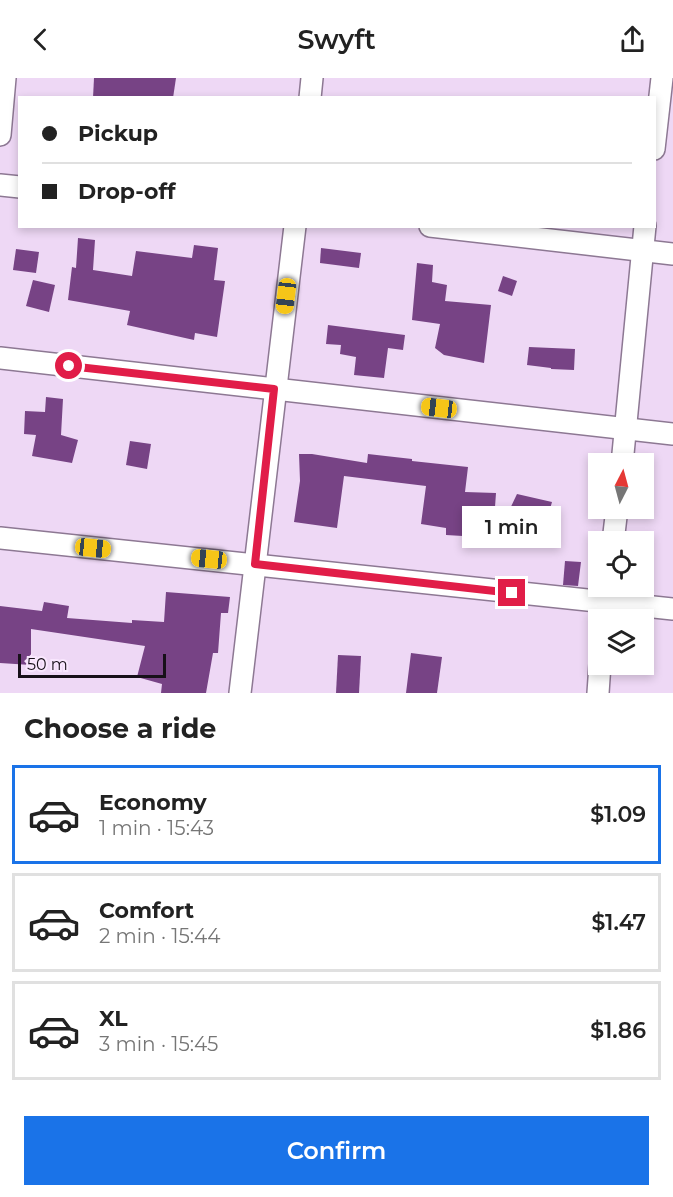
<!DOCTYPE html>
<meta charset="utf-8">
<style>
body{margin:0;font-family:Montserrat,sans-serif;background:#f6f6f6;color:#222;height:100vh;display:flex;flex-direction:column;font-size:22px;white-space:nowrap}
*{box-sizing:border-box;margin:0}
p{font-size:20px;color:#767676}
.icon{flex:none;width:33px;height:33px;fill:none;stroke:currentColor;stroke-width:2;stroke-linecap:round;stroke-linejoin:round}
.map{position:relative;height:615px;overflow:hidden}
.sheet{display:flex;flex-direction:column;background:#fff;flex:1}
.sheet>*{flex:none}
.banner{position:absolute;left:18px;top:18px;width:638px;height:132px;border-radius:0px;box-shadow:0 3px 9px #0003;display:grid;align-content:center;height:132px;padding:0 24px;background:#fff}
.needle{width:39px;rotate:6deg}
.buttons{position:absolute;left:588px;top:375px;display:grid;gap:12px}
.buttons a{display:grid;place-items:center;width:66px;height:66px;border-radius:0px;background:#fff;box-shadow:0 3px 9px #0003;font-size:30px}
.scale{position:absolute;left:18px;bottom:15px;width:148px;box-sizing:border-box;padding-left:6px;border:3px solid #171019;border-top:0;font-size:16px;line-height:21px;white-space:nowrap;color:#171019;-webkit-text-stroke:4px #f9e7fe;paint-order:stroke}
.end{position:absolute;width:27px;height:27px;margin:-14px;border:8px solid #e11d48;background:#fff;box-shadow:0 0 0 3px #fff}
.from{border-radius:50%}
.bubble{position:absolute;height:42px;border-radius:0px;background:#fff;box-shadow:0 3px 9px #0003;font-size:20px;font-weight:600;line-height:42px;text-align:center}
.car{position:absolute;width:18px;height:36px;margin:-18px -9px;border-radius:8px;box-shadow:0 0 4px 2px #0007;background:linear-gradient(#f5c518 24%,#345 0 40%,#f5c518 0 76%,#345 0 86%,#f5c518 0)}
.banner b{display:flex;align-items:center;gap:21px;height:57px;font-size:22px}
.banner b+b{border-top:2px solid #e0e0e0}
.banner i{width:15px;height:15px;background:#222}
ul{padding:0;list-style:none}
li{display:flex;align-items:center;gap:18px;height:99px;margin:0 12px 9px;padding:0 12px;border:3px solid #e0e0e0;border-radius:0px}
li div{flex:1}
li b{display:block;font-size:22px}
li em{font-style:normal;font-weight:600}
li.active{border-color:#1a73e8}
li>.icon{width:54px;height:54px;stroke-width:1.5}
h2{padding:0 24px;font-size:27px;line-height:72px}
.cta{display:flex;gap:12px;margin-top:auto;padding:12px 24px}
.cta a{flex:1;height:69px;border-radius:0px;background:#1a73e8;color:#fff;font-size:24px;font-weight:600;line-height:69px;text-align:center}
header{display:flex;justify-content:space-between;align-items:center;height:78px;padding:0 24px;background:#fff;font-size:27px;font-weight:600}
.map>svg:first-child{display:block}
.building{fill:#774385}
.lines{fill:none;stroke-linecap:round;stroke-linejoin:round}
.minor-casing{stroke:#8d7893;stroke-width:24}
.minor{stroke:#fff;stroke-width:21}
.route{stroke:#e11d48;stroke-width:8}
</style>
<header><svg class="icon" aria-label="back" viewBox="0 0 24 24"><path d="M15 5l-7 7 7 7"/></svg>Swyft<svg class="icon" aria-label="share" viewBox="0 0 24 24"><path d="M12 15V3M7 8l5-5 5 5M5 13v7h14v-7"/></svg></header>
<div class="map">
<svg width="673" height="615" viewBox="0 0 673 615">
<rect width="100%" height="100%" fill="#eed8f5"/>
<g class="building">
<polygon points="94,0 176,0 173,20 93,20"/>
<polygon points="78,160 95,162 93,192 132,198 136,173 192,180 194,167 218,170 214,202 225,203 217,259 195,255 194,262 127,247 130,233 68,222 72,189 76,190"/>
<polygon points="321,170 361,175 359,190 320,185"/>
<polygon points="16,171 39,174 36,195 13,192"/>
<polygon points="417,185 433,187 432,204 447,207 445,223 491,227 484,285 444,277 435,270 440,246 412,242"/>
<polygon points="503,198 517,203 512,218 498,213"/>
<polygon points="33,202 55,207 49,234 26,228"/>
<polygon points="328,247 405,257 403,272 388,270 384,300 354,297 356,279 340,276 341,267 326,266"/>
<polygon points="529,269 575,271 574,292 551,291 551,290 527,287"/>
<polygon points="46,319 63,321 61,357 78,362 72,385 32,378 36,357 24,356 25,333 45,334"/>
<polygon points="130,363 151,366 147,391 126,387"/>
<polygon points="299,376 312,376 367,385 368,376 412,381 412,383 468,389 465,414 496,415 495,429 465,428 463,458 446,457 446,450 421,446 426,408 344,398 337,450 294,444 300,403"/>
<polygon points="517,416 552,424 548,438 508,435"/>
<polygon points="565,483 581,484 578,508 563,507"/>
<polygon points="166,514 230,519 228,535 221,535 218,575 213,575 206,615 161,615 162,606 137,599 145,568 31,551 31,587 0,585 0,528 42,533 44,524 69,528 67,540 132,545 132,542 164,544"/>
<polygon points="411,575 442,579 437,615 406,615"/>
<polygon points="338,577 361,578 359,615 336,615"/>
</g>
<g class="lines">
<g class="minor-casing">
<g id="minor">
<polyline points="310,20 312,0"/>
<polyline points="0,57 5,0"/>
<polyline points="654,71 662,0"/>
<polyline points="0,107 20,109"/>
<polyline points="430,148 673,176"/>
<polyline points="0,280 673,356"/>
<polyline points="622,386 645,148"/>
<polyline points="0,460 673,531"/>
<polyline points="613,464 617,430"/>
<polyline points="604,542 607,508"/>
<polyline points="240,615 295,148"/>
<polyline points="598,615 600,586"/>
</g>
</g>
<use href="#minor" class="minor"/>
</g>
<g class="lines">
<polyline class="route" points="69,288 274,311 255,486 512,515"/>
</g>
</svg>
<div class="buttons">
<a><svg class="needle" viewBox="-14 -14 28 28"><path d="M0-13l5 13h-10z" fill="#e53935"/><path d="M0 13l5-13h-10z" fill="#767676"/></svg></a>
<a><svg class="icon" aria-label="locate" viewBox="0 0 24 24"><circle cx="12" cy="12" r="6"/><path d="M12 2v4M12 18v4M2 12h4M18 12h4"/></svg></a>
<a><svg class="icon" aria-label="layers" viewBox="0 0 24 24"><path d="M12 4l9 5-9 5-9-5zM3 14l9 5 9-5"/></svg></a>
</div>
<div class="scale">50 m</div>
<i class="end from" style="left:69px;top:288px"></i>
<i class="end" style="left:512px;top:515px"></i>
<div class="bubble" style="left:462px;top:428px;width:99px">1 min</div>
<i class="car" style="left:286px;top:218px;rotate:187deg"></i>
<i class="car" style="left:439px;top:330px;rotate:277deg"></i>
<i class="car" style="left:93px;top:470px;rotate:96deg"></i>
<i class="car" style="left:209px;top:481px;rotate:276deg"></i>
<div class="banner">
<b><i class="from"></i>Pickup</b>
<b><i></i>Drop-off</b>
</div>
</div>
<section class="sheet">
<h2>Choose a ride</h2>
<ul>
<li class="active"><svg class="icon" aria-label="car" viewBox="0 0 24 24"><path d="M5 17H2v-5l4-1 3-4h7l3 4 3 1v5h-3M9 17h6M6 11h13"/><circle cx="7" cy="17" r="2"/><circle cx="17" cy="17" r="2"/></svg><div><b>Economy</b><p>1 min · 15:43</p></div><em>$1.09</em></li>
<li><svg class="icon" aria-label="car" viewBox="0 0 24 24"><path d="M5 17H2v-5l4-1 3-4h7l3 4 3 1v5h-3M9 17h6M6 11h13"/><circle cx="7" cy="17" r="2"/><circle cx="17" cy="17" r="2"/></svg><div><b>Comfort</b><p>2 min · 15:44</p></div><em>$1.47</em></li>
<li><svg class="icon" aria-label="car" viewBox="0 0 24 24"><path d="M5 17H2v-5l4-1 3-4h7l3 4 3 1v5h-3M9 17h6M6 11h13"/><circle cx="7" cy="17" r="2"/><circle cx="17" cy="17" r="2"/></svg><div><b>XL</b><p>3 min · 15:45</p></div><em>$1.86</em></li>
</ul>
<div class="cta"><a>Confirm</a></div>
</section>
